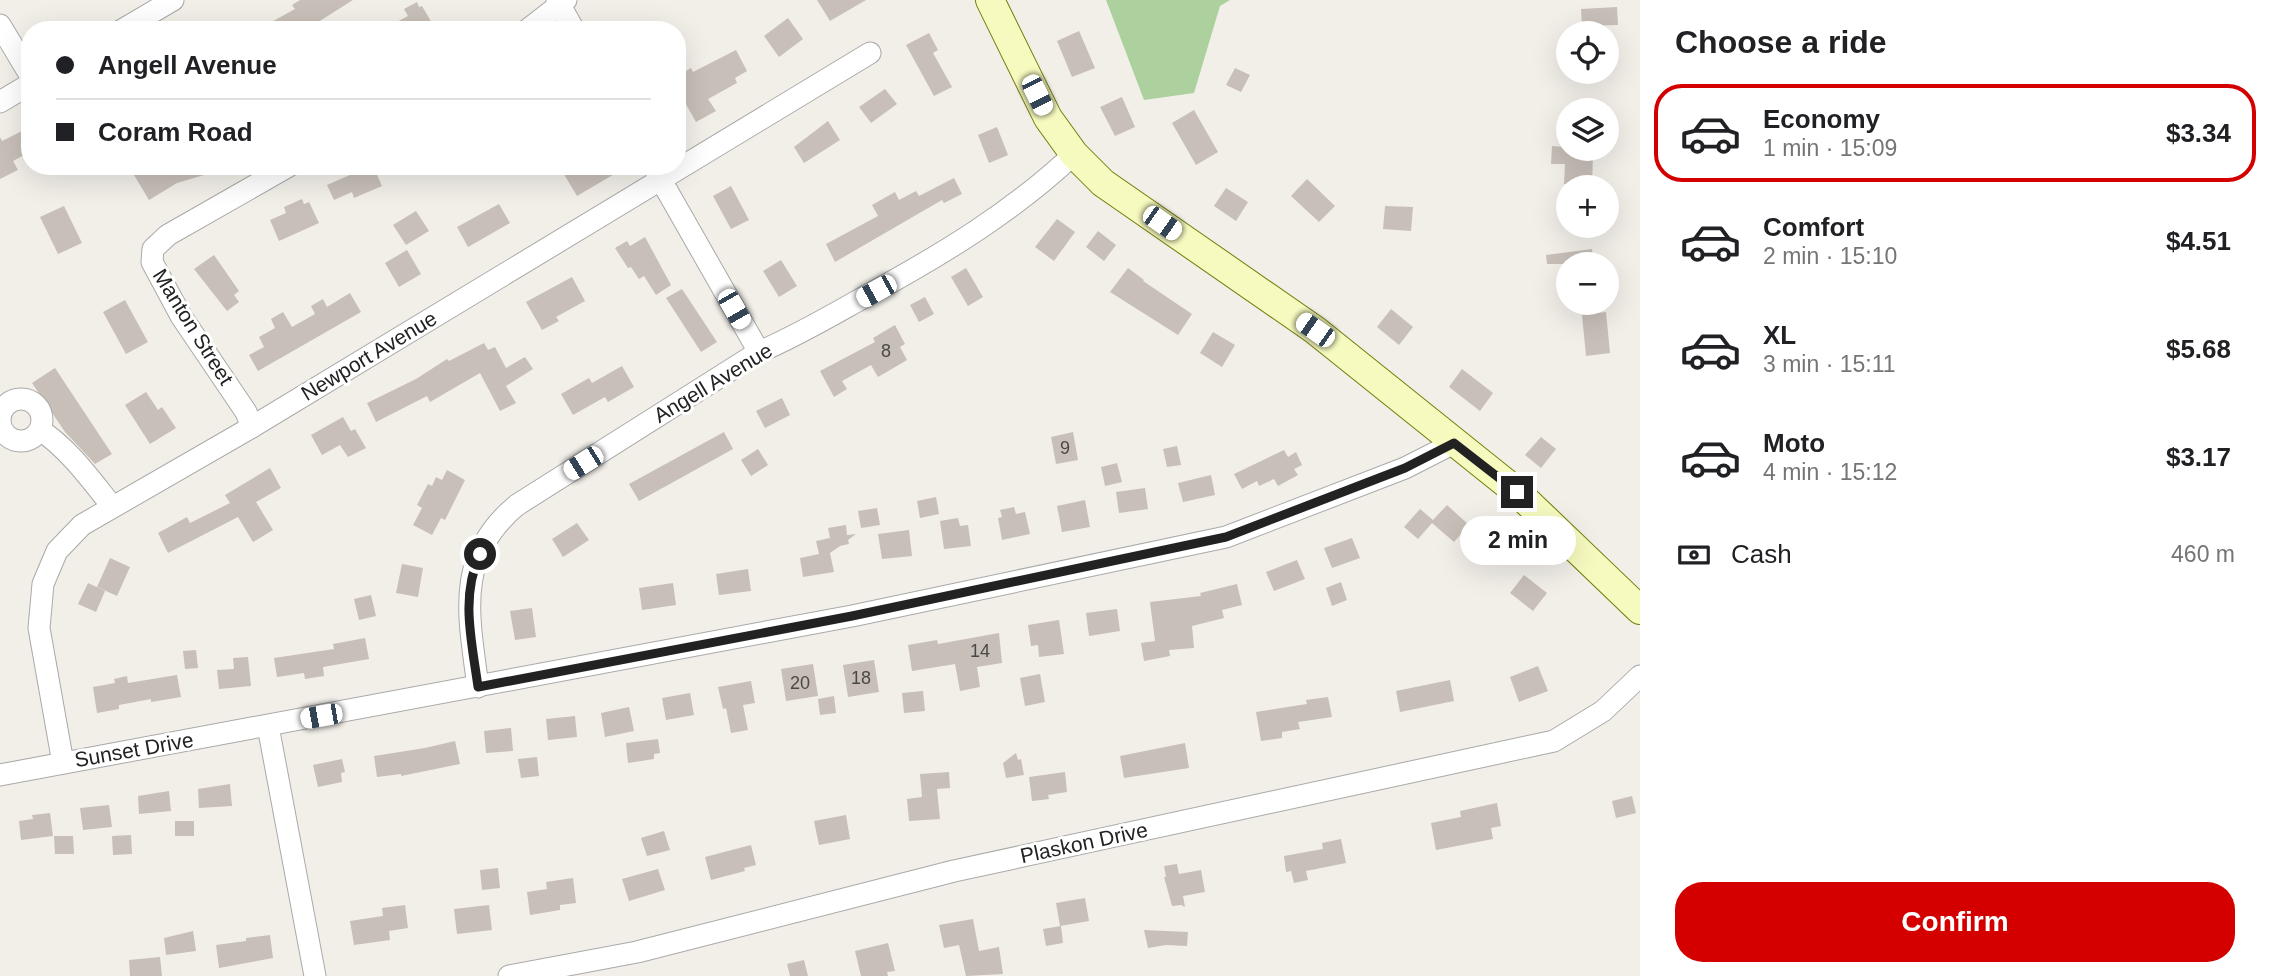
<!DOCTYPE html>
<meta charset="utf-8">
<style>
body{margin:0;font-family:Helvetica,sans-serif;background:#f2f2f2;color:#202124;height:100vh;display:flex;flex-direction:column;font-size:26px;white-space:nowrap}
*{box-sizing:border-box;margin:0}
p{font-size:23px;color:#757577}
.icon{flex:none;width:38px;height:38px;fill:none;stroke:currentColor;stroke-width:2;stroke-linecap:round;stroke-linejoin:round}
.map{position:relative;flex:1;overflow:hidden}
.panel{display:flex;flex-direction:column;background:#fff;width:630px}
.panel>*{flex:none}
.banner{position:absolute;left:21px;top:21px;width:665px;height:154px;border-radius:28px;box-shadow:0 7px 28px #0002;display:grid;align-content:center;height:154px;padding:0 35px;background:#fff}
.buttons{position:absolute;left:1556px;top:21px;display:grid;gap:14px}
.buttons a{display:grid;place-items:center;width:63px;height:63px;border-radius:50%;background:#fff;box-shadow:0 7px 28px #0002;font-size:35px}
.end{position:absolute;width:32px;height:32px;margin:-16px;border:9px solid #222;background:#fff;box-shadow:0 0 0 4px #fff}
.from{border-radius:50%}
.bubble{position:absolute;height:49px;border-radius:24px;background:#fff;box-shadow:0 7px 28px #0002;font-size:23px;font-weight:600;line-height:49px;text-align:center}
.car{position:absolute;width:21px;height:42px;margin:-21px -10px;border-radius:9px;box-shadow:0 0 5px 2px #0007;background:linear-gradient(#fff 24%,#345 0 40%,#fff 0 76%,#345 0 86%,#fff 0)}
.banner b{display:flex;align-items:center;gap:24px;height:66px;font-size:26px}
.banner b+b{border-top:2px solid #e0e0e0}
.banner i{width:18px;height:18px;background:#202124}
ul{padding:0;list-style:none}
li{display:flex;align-items:center;gap:21px;height:98px;margin:0 14px 10px;padding:0 21px;border:4px solid transparent;border-radius:28px}
li div{flex:1}
li b{display:block;font-size:26px}
li em{font-style:normal;font-weight:600}
li.selected{border-color:#d40000}
li>.icon{width:63px;height:63px;stroke-width:1.5}
h2{padding:0 35px;font-size:32px;line-height:84px}
.pay{display:flex;align-items:center;gap:18px;height:77px;padding:0 35px;font-size:26px}
.pay p{margin-inline-start:auto}
.button{display:flex;gap:14px;margin-top:auto;padding:14px 35px}
.button a{flex:1;height:80px;border-radius:28px;background:#d40000;color:#fff;font-size:28px;font-weight:600;line-height:80px;text-align:center}
main{display:flex;flex:1;min-height:0}
.map>svg:first-child{display:block}
.forest{fill:#add19e}
.building{fill:#c7bfb8}
.lines{fill:none;stroke-linecap:round;stroke-linejoin:round}
.street-casing{stroke:#a9a9a9;stroke-width:23}
.secondary-casing{stroke:#707d05;stroke-width:30}
.street{stroke:#fff;stroke-width:21}
.secondary{stroke:#f7fabf;stroke-width:28}
.route{stroke:#222;stroke-width:9}
.labels{text-anchor:middle;stroke-width:6;stroke-linejoin:round;paint-order:stroke}
.number-label{font-size:18px;fill:#4b4948}
.street-label{font-size:21px;fill:#222;stroke:#fff}
</style>
<main>
<div class="map">
<svg width="1640" height="976" viewBox="0 0 1640 976">
<rect width="100%" height="100%" fill="#f2efe9"/>
<polygon class="forest" points="1106,0 1230,0 1220,6 1194,93 1144,100"/>
<g class="building">
<polygon points="300,0 353,0 307,29 304,24 293,30 257,30 295,9 292,5"/>
<polygon points="817,0 866,0 830,21"/>
<polygon points="417,2 419,7 422,6 436,30 382,30 408,16 404,9"/>
<polygon points="1617,7 1618,25 1582,26 1581,9"/>
<polygon points="788,18 803,39 779,57 764,36"/>
<polygon points="1079,31 1095,68 1072,77 1057,41"/>
<polygon points="929,33 938,50 933,53 952,87 934,96 906,45"/>
<polygon points="736,50 747,71 735,78 737,83 708,99 716,111 696,122 679,92 682,90 677,76 691,68 693,72"/>
<polygon points="1235,68 1250,75 1241,92 1226,85"/>
<polygon points="885,89 897,104 871,123 859,107"/>
<polygon points="1122,97 1135,127 1115,136 1100,107"/>
<polygon points="1194,110 1218,152 1196,165 1172,123"/>
<polygon points="828,121 840,140 804,163 794,147"/>
<polygon points="30,127 30,152 13,161 18,170 0,179 0,137 2,141"/>
<polygon points="997,127 1008,155 989,163 978,135"/>
<polygon points="1552,146 1586,149 1586,155 1593,155 1592,185 1564,184 1565,164 1551,164"/>
<polygon points="149,166 220,166 221,170 177,183 149,200 134,175"/>
<polygon points="370,166 373,166 382,186 354,198 352,192 334,200 327,185"/>
<polygon points="559,166 628,166 577,196"/>
<polygon points="954,178 962,194 944,203 942,200 835,262 826,244 878,216 872,205 895,192 899,200 916,191 919,196"/>
<polygon points="1307,179 1335,206 1319,222 1291,196"/>
<polygon points="731,186 749,220 731,229 713,196"/>
<polygon points="1226,188 1248,202 1236,221 1214,206"/>
<polygon points="302,199 304,204 309,202 319,223 279,241 270,220 286,213 284,207"/>
<polygon points="499,204 510,223 468,247 457,227"/>
<polygon points="64,206 82,243 58,254 40,217"/>
<polygon points="1385,206 1413,207 1411,231 1383,229"/>
<polygon points="416,211 429,231 406,245 393,225"/>
<polygon points="1057,219 1075,232 1054,261 1035,247"/>
<polygon points="1098,231 1116,245 1104,261 1086,247"/>
<polygon points="645,237 671,285 656,295 644,276 639,279 631,267 628,268 615,248 627,241 630,246"/>
<polygon points="1592,249 1594,264 1547,264 1546,255"/>
<polygon points="407,250 421,274 399,287 385,263"/>
<polygon points="214,255 239,291 234,295 239,302 227,311 194,269"/>
<polygon points="781,260 797,286 779,297 763,271"/>
<polygon points="966,268 983,297 968,306 951,277"/>
<polygon points="1128,268 1144,280 1143,281 1192,314 1178,335 1110,292"/>
<polygon points="572,277 585,301 556,317 559,321 542,330 526,302"/>
<polygon points="682,289 717,342 701,352 666,298"/>
<polygon points="350,293 361,312 258,371 249,355 264,347 259,337 275,328 271,319 283,312 292,327 315,314 311,306 323,299 327,307"/>
<polygon points="925,297 934,314 919,322 910,305"/>
<polygon points="125,300 148,342 126,354 103,312"/>
<polygon points="1391,309 1413,327 1399,345 1377,327"/>
<polygon points="1606,312 1610,353 1586,356 1582,315"/>
<polygon points="895,325 905,344 900,347 907,360 878,377 871,365 842,381 847,389 834,397 820,371 875,342 873,338"/>
<polygon points="1213,332 1235,345 1222,367 1200,353"/>
<polygon points="484,343 488,350 495,347 506,368 525,357 533,369 506,386 516,403 500,411 480,373 430,402 427,396 376,422 367,403 416,379 447,359 449,361"/>
<polygon points="622,366 634,387 608,402 605,397 573,415 561,394 589,378 592,383"/>
<polygon points="55,368 112,454 95,464 65,432 32,383"/>
<polygon points="1462,369 1493,393 1480,411 1449,387"/>
<polygon points="146,392 158,410 162,407 176,428 150,444 125,405"/>
<polygon points="782,398 790,415 765,428 756,411"/>
<polygon points="343,417 351,431 355,429 366,448 348,457 340,445 322,455 311,435"/>
<polygon points="724,432 733,449 639,501 629,484"/>
<polygon points="1073,432 1078,460 1056,464 1051,437"/>
<polygon points="1541,437 1556,449 1541,468 1525,455"/>
<polygon points="1177,446 1181,465 1167,467 1163,449"/>
<polygon points="758,449 768,465 751,476 741,460"/>
<polygon points="1284,450 1288,457 1296,452 1302,465 1294,469 1298,475 1278,486 1274,479 1259,486 1257,481 1242,489 1234,474"/>
<polygon points="1117,463 1122,482 1105,486 1101,467"/>
<polygon points="270,468 281,488 256,502 273,530 253,542 238,517 168,553 158,533 187,517 190,523 230,503 225,495"/>
<polygon points="447,470 465,480 445,520 441,518 432,535 413,525 422,508 417,505 428,484 432,486 436,477 442,480"/>
<polygon points="1211,475 1215,495 1183,502 1178,483"/>
<polygon points="1145,488 1148,509 1119,513 1116,492"/>
<polygon points="936,497 939,514 920,518 917,501"/>
<polygon points="1085,500 1090,527 1062,532 1057,506"/>
<polygon points="1447,505 1469,525 1454,542 1432,523 1418,539 1404,527 1420,509 1433,520"/>
<polygon points="1014,507 1016,514 1025,512 1030,534 1002,540 998,518 1002,517 1000,510"/>
<polygon points="877,508 880,525 861,528 858,511"/>
<polygon points="958,518 960,526 968,525 971,546 944,549 940,521"/>
<polygon points="577,523 589,540 563,557 552,539"/>
<polygon points="846,525 847,535 856,534 848,540 849,544 840,546 830,553 834,572 803,577 800,558 819,554 816,541 830,538 828,528"/>
<polygon points="909,530 912,556 882,559 878,534"/>
<polygon points="1352,538 1360,558 1332,568 1324,548"/>
<polygon points="110,558 130,567 117,596 97,587"/>
<polygon points="1297,560 1305,579 1274,591 1266,572"/>
<polygon points="402,564 423,568 418,597 396,593"/>
<polygon points="748,569 751,591 719,595 716,574"/>
<polygon points="1524,575 1547,593 1533,611 1510,593"/>
<polygon points="1341,582 1347,600 1332,606 1326,588"/>
<polygon points="88,583 105,591 96,612 78,604"/>
<polygon points="673,583 676,605 642,610 639,588"/>
<polygon points="1237,584 1242,605 1222,610 1224,618 1192,626 1194,648 1169,650 1170,656 1144,661 1141,643 1155,641 1150,602 1201,596 1200,593"/>
<polygon points="371,595 376,616 359,620 354,599"/>
<polygon points="532,608 536,637 515,640 510,611"/>
<polygon points="1117,609 1120,631 1089,636 1086,613"/>
<polygon points="1059,620 1064,654 1039,657 1038,645 1031,646 1028,625"/>
<polygon points="999,633 1002,663 977,667 980,687 960,691 955,664 912,671 908,645 937,640 938,644"/>
<polygon points="365,638 369,659 323,667 324,676 305,679 304,673 277,677 274,658 334,649 333,644"/>
<polygon points="196,650 198,668 185,669 183,651"/>
<polygon points="248,657 251,686 219,689 217,670 234,669 233,658"/>
<polygon points="874,660 879,692 848,697 843,665"/>
<polygon points="813,664 818,696 786,701 781,669"/>
<polygon points="1538,666 1548,691 1519,702 1510,677"/>
<polygon points="1040,674 1045,702 1025,706 1020,678"/>
<polygon points="177,675 181,697 151,702 151,699 119,705 119,709 97,713 93,687 115,683 114,679 127,676 128,683"/>
<polygon points="1450,680 1454,701 1400,712 1396,691"/>
<polygon points="751,681 755,703 743,705 748,730 731,733 726,708 723,709 718,687"/>
<polygon points="923,691 925,711 904,713 902,693"/>
<polygon points="690,693 694,715 666,720 662,698"/>
<polygon points="834,696 836,713 820,715 818,699"/>
<polygon points="1328,697 1332,717 1298,722 1300,729 1282,732 1282,738 1261,741 1256,712 1307,704 1306,700"/>
<polygon points="629,707 634,731 605,737 601,713"/>
<polygon points="575,716 577,737 548,740 546,719"/>
<polygon points="511,728 513,751 486,753 484,731"/>
<polygon points="658,739 660,753 654,754 654,759 628,763 626,743"/>
<polygon points="455,741 460,764 401,776 401,774 377,777 374,756 425,748"/>
<polygon points="1185,743 1189,768 1124,778 1120,756"/>
<polygon points="1016,753 1018,760 1021,759 1024,775 1006,778 1003,763"/>
<polygon points="537,757 539,776 521,778 518,759"/>
<polygon points="342,759 345,772 341,773 342,782 318,787 313,765"/>
<polygon points="949,772 950,788 937,789 940,819 909,821 907,799 922,797 920,774"/>
<polygon points="1065,772 1067,792 1048,795 1049,799 1032,801 1029,777"/>
<polygon points="230,784 232,806 199,808 198,789"/>
<polygon points="169,791 171,811 139,814 138,796"/>
<polygon points="1632,796 1636,813 1616,818 1612,801"/>
<polygon points="1497,803 1501,826 1491,828 1493,839 1436,850 1431,823 1461,817 1460,811"/>
<polygon points="109,805 112,827 83,830 80,808"/>
<polygon points="50,813 53,836 21,840 19,821 33,819 32,815"/>
<polygon points="846,815 850,839 819,845 814,821"/>
<rect x="175" y="821" width="19" height="15"/>
<polygon points="664,831 670,850 647,856 641,838"/>
<polygon points="131,835 132,854 113,855 112,836"/>
<polygon points="54,836 73,836 74,854 55,854"/>
<polygon points="1341,839 1346,863 1306,871 1308,880 1294,883 1291,871 1286,872 1284,856 1323,849 1322,843"/>
<polygon points="751,845 756,865 744,868 745,871 711,880 705,857"/>
<polygon points="1177,864 1179,874 1201,870 1205,892 1183,896 1185,907 1181,905 1172,906 1164,877 1166,877 1164,866"/>
<polygon points="498,868 500,888 482,890 480,870"/>
<polygon points="658,869 665,890 629,901 622,879"/>
<polygon points="573,878 576,903 560,905 560,910 530,915 527,892 547,889 546,882"/>
<polygon points="1085,898 1089,921 1060,926 1056,903"/>
<polygon points="405,905 408,928 389,931 390,940 354,945 350,921 383,916 382,908"/>
<polygon points="489,905 492,930 457,934 454,909"/>
<polygon points="973,919 979,951 999,947 1003,974 966,976 959,945 944,948 939,925"/>
<polygon points="1061,926 1063,943 1046,946 1043,929"/>
<polygon points="1144,930 1188,932 1187,946 1166,945 1148,948"/>
<polygon points="193,931 196,951 166,955 164,938"/>
<polygon points="270,935 273,958 219,968 216,945 246,941 246,938"/>
<polygon points="888,943 895,971 887,972 888,976 861,976 855,951"/>
<polygon points="160,957 162,976 130,976 129,960"/>
<polygon points="804,960 808,976 790,976 787,964"/>
</g>
<g class="lines">
<g class="street-casing">
<g id="street">
<polyline points="557,0 574,30"/>
<polyline points="0,25 30,75"/>
<polyline points="122,30 173,0"/>
<polyline points="527,30 566,0"/>
<polyline points="0,102 30,84"/>
<polyline points="653,166 759,352"/>
<circle cx="21" cy="420" r="21"/>
<polyline points="252,427 246,412 181,316 152,262 153,249 168,235 289,166"/>
<path d="M40,430C68,448 91,480 112,506"/>
<path d="M478,687C469,616 454,557 517,505L759,352C797,336 832,315 868,295C941,255 1013,212 1074,154"/>
<polyline points="268,726 315,976"/>
<polyline points="63,763 39,628 43,584 57,551 82,525 252,427 870,53"/>
<polyline points="0,775 852,616 1226,537 1405,468 1454,443"/>
<polyline points="509,976 637,952 954,871 1554,741 1603,711 1640,676"/>
</g>
</g>
<g class="secondary-casing">
<polyline id="secondary" points="990,0 1048,118 1074,154 1103,183 1315,330 1517,492 1640,610"/>
</g>
<use href="#street" class="street"/>
<use href="#secondary" class="secondary"/>
</g>
<g class="lines">
<path class="route" d="M480,554C460,597 472,642 478,687L852,616L1226,537L1405,468L1454,443L1517,492"/>
</g>
<g class="labels">
<g class="number-label">
<text x="886" y="357">8</text>
<text x="1065" y="454">9</text>
<text x="980" y="657">14</text>
<text x="861" y="684">18</text>
<text x="800" y="689">20</text>
</g>
<g class="street-label">
<text transform="translate(193 327) rotate(58)" y="7">Manton Street</text>
<text transform="translate(369 356) rotate(-31)" y="7">Newport Avenue</text>
<text transform="translate(713 383) rotate(-31)" y="7">Angell Avenue</text>
<text transform="translate(134 750) rotate(-10)" y="7">Sunset Drive</text>
<text transform="translate(1084 843) rotate(-12)" y="7">Plaskon Drive</text>
</g>
</g>
</svg>
<div class="buttons">
<a><svg class="icon" aria-label="locate" viewBox="0 0 24 24"><circle cx="12" cy="12" r="6"/><path d="M12 2v4M12 18v4M2 12h4M18 12h4"/></svg></a>
<a><svg class="icon" aria-label="layers" viewBox="0 0 24 24"><path d="M12 4l9 5-9 5-9-5zM3 14l9 5 9-5"/></svg></a>
<a>+</a>
<a>−</a>
</div>
<i class="end from" style="left:480px;top:554px"></i>
<i class="end" style="left:1517px;top:492px"></i>
<div class="bubble" style="left:1460px;top:516px;width:116px">2 min</div>
<i class="car" style="left:1037px;top:95px;rotate:154deg"></i>
<i class="car" style="left:1162px;top:223px;rotate:125deg"></i>
<i class="car" style="left:876px;top:291px;rotate:241deg"></i>
<i class="car" style="left:734px;top:309px;rotate:150deg"></i>
<i class="car" style="left:1315px;top:330px;rotate:305deg"></i>
<i class="car" style="left:583px;top:463px;rotate:238deg"></i>
<i class="car" style="left:321px;top:716px;rotate:260deg"></i>
<div class="banner">
<b><i class="from"></i>Angell Avenue</b>
<b><i></i>Coram Road</b>
</div>
</div>
<section class="panel">
<h2>Choose a ride</h2>
<ul>
<li class="selected"><svg class="icon" aria-label="car" viewBox="0 0 24 24"><path d="M5 17H2v-5l4-1 3-4h7l3 4 3 1v5h-3M9 17h6M6 11h13"/><circle cx="7" cy="17" r="2"/><circle cx="17" cy="17" r="2"/></svg><div><b>Economy</b><p>1 min · 15:09</p></div><em>$3.34</em></li>
<li><svg class="icon" aria-label="car" viewBox="0 0 24 24"><path d="M5 17H2v-5l4-1 3-4h7l3 4 3 1v5h-3M9 17h6M6 11h13"/><circle cx="7" cy="17" r="2"/><circle cx="17" cy="17" r="2"/></svg><div><b>Comfort</b><p>2 min · 15:10</p></div><em>$4.51</em></li>
<li><svg class="icon" aria-label="car" viewBox="0 0 24 24"><path d="M5 17H2v-5l4-1 3-4h7l3 4 3 1v5h-3M9 17h6M6 11h13"/><circle cx="7" cy="17" r="2"/><circle cx="17" cy="17" r="2"/></svg><div><b>XL</b><p>3 min · 15:11</p></div><em>$5.68</em></li>
<li><svg class="icon" aria-label="car" viewBox="0 0 24 24"><path d="M5 17H2v-5l4-1 3-4h7l3 4 3 1v5h-3M9 17h6M6 11h13"/><circle cx="7" cy="17" r="2"/><circle cx="17" cy="17" r="2"/></svg><div><b>Moto</b><p>4 min · 15:12</p></div><em>$3.17</em></li>
</ul>
<div class="pay"><svg class="icon" aria-label="cash" viewBox="0 0 24 24"><path d="M3 7h18v10H3z"/><circle cx="12" cy="12" r="2"/></svg>Cash<p>460 m</p></div>
<div class="button"><a>Confirm</a></div>
</section>
</main>
